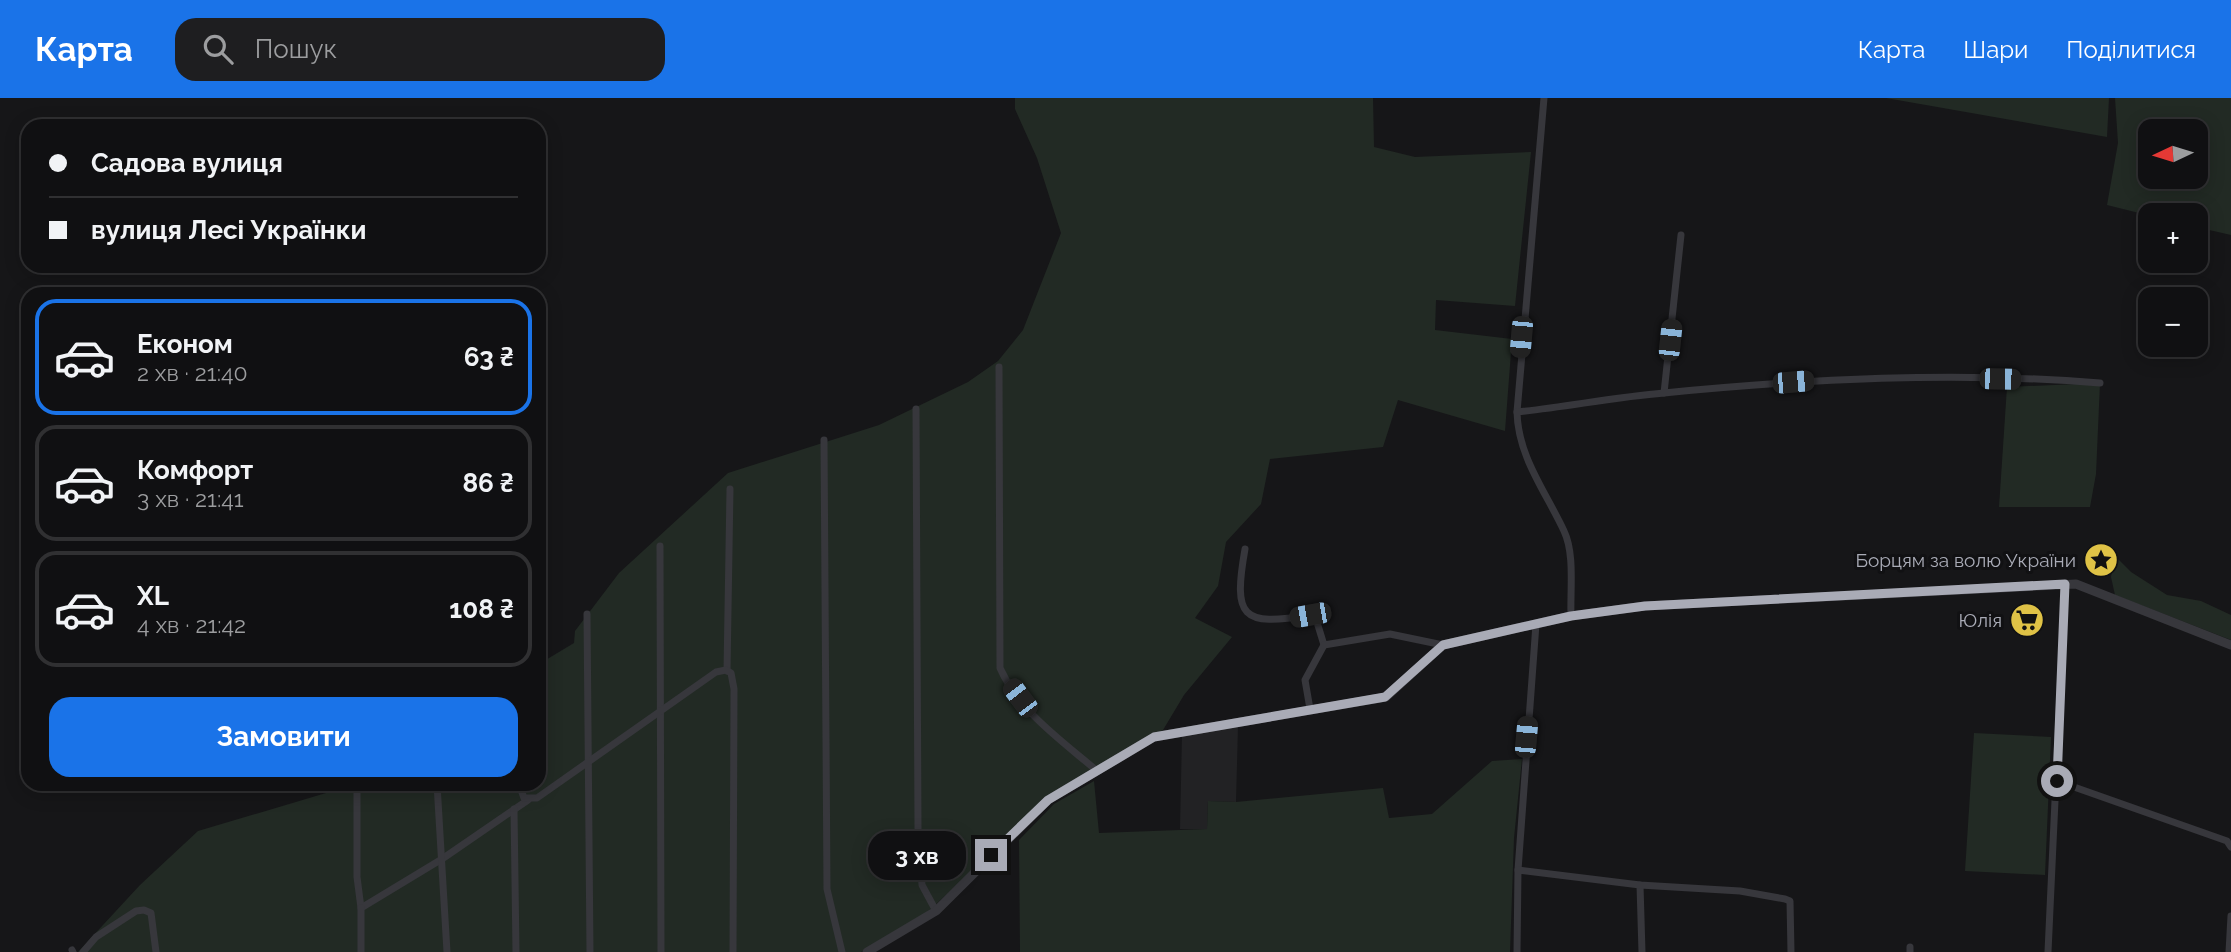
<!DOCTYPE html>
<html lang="uk">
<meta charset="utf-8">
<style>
body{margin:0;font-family:Raleway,sans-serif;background:#1e1e20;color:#f1f3f6;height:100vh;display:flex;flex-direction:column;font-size:26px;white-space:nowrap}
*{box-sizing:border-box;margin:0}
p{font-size:23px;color:#9c9d9f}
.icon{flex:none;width:38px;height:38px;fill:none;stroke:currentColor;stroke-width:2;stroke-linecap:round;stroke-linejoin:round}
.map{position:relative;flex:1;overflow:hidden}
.details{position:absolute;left:21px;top:189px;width:525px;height:504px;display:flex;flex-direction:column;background:#101012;border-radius:21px;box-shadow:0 4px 18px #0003,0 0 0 2px #303032}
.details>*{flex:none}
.hud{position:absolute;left:21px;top:21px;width:525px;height:154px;border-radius:21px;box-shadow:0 4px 18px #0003,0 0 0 2px #303032;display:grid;align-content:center;height:154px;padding:0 28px;background:#101012}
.needle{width:46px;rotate:266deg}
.tools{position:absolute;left:2138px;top:21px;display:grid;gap:14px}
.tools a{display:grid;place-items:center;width:70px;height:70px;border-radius:14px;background:#101012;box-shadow:0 4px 18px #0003,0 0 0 2px #303032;font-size:35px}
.end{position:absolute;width:32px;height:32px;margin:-16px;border:9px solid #a9abb6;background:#111;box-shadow:0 0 0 4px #111}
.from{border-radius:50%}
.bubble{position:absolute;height:49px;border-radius:21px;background:#101012;box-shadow:0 4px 18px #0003,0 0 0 2px #303032;font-size:23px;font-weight:700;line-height:49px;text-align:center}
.car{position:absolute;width:21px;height:42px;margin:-21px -10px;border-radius:9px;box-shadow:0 0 5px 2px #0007;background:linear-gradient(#222 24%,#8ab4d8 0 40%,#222 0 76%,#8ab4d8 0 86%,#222 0)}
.hud b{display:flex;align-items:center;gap:24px;height:66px;font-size:26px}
.hud b+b{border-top:2px solid #303032}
.hud i{width:18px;height:18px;background:#f1f3f6}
ul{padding:12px 0 0;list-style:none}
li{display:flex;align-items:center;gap:21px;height:116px;margin:0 14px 10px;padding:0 14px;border:4px solid #303032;border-radius:21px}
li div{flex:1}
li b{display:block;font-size:26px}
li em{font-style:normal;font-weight:700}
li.current{border-color:#1a73e8}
li>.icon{width:63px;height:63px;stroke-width:1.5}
.primary-button{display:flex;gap:14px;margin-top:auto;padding:14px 28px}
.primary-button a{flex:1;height:80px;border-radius:21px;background:#1a73e8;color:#fff;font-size:28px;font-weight:700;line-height:80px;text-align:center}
header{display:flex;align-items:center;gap:42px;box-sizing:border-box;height:98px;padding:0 35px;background:#1a73e8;color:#fff}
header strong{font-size:33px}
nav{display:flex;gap:38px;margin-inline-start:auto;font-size:24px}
.search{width:490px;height:63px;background:#1e1e20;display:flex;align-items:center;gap:18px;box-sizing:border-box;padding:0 24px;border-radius:21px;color:#9c9d9f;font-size:26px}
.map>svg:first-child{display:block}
.built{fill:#222224}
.green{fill:#222a24;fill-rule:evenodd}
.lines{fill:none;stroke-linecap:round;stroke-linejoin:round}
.minor{stroke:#37373c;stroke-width:7}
.tertiary{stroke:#37373c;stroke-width:9}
.route{stroke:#a9abb6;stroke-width:9}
.labels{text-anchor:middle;stroke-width:6;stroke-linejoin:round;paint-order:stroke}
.poi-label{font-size:19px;fill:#a9abb6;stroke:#111113;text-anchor:end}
</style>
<header>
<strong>Карта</strong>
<div class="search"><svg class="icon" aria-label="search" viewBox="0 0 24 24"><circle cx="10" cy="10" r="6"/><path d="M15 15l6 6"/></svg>Пошук</div>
<nav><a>Карта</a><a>Шари</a><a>Поділитися</a></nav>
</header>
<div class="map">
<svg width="2231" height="854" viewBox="0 0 2231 854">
<rect width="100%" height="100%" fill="#161618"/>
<polygon class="built" points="1238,629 1236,704 1208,703 1207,731 1180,731 1182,636"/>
<g class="green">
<polygon points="1015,0 1373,0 1374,49 1415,59 1531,54 1515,208 1436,202 1435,232 1512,241 1505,333 1398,302 1383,349 1270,361 1261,406 1226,444 1218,488 1195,520 1232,539 1184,597 1163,632 1058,694 923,818 861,854 78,854 140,787 198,733 326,695 340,686 539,686 539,566 574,545 575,533 619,475 728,375 879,327 968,284 998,263 1023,232 1061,135 1037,60 1015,11"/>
<polygon points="1886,0 2109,0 2107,39"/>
<path d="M2115,0H2231V137L2196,129V117L2151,118L2107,107L2118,45ZM2151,33H2196V79H2151Z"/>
<polygon points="2100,285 2096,376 2090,409 1999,409 2007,289"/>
<polygon points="2115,458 2131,474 2167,497 2201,503 2231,517 2231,542 2115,497 2111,479"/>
<polygon points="1974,635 2051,639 2045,777 1965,773"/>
<polygon points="1522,661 1514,740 1510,854 1020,854 1019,742 1054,706 1094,683 1099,735 1207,731 1208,703 1236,704 1383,690 1389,720 1432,716 1492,663"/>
</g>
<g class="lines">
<g class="minor">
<path d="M999,269L1000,570C1019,613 1061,642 1096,672"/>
<polyline points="1664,295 1681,137"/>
<polyline points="916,311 918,730 922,787 936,813"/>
<polyline points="1517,314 1544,0"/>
<polyline points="824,342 827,791 842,854"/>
<polyline points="660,448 661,854"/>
<path d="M1245,451C1233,519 1241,529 1310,517L1316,521L1324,547"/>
<polyline points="587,516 590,854"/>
<path d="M1571,518C1570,492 1575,456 1564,433C1546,394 1518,359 1517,314C1566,309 1615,299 1664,295C1808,281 1955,273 2100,285"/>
<polyline points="727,573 730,391"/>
<polyline points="1310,611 1305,582 1324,547 1390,536 1443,547"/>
<polyline points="2057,683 2227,743 2231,749"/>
<polyline points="357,686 357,779 361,810 442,761 528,702"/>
<polyline points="437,686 447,854"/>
<polyline points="519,686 524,700 537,700 716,574 726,572 731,575 734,591 733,854"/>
<polyline points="514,711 516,854"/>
<polyline points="1518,772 1536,526"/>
<polyline points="1640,787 1642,854"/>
<polyline points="1910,849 1910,854"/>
<polyline points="72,852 73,854"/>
<polyline points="83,854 96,839 136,813 144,812 151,815 156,854"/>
<polyline points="361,854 361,810"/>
<polyline points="1517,854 1518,772 1640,787 1740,793 1785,801 1790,803 1791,854"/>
<polyline points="2048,854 2065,486"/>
<polyline points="2229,854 2231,818"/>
</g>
<polyline class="tertiary" points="867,854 936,813 1048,702 1154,639 1386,599 1443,547 1571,518 1645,508 2076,486 2231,547"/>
</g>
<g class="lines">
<polyline class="route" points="991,757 1048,702 1154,639 1385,599 1443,547 1571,518 1645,508 2065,486 2057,683"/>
</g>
<defs>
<g id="sight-disc" transform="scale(1.75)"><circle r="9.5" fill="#dfc246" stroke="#111113"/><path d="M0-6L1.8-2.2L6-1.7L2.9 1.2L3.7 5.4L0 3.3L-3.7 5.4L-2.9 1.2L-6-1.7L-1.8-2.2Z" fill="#111"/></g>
<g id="supermarket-disc" transform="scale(1.75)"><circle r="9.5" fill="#dfc246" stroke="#111113"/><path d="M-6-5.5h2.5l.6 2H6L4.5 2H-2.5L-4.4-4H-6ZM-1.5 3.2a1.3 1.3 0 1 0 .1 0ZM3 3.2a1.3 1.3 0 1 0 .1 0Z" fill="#111"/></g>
</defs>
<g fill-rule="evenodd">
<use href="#sight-disc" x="2101" y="462"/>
<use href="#supermarket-disc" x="2027" y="522"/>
</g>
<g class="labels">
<g class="poi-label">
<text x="2076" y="469">Борцям за волю України</text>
<text x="2002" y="529">Юлія</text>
</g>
</g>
</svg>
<div class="tools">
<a><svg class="needle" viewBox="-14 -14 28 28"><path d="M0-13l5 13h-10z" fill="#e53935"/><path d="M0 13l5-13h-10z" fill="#9c9d9f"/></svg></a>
<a>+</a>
<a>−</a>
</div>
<i class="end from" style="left:2057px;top:683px"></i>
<i class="end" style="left:991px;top:757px"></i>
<div class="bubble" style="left:868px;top:733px;width:98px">3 хв</div>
<i class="car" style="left:1521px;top:239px;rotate:185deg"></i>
<i class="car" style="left:1670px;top:242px;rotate:6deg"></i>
<i class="car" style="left:2000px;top:281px;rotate:91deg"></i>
<i class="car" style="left:1793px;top:284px;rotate:85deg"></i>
<i class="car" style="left:1310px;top:517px;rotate:260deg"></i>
<i class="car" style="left:1020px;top:600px;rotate:323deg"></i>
<i class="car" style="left:1526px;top:639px;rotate:5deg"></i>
<div class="hud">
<b><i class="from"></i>Садова вулиця</b>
<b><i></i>вулиця Лесі Українки</b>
</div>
<section class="details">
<ul>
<li class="current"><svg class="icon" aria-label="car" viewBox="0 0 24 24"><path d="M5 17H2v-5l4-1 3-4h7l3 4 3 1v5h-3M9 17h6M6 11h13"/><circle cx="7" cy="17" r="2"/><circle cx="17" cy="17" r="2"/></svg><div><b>Економ</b><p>2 хв · 21:40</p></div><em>63 ₴</em></li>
<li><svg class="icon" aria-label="car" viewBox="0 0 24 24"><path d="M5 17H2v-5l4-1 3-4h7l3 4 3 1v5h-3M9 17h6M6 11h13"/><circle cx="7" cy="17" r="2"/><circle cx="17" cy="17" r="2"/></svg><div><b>Комфорт</b><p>3 хв · 21:41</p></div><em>86 ₴</em></li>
<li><svg class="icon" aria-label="car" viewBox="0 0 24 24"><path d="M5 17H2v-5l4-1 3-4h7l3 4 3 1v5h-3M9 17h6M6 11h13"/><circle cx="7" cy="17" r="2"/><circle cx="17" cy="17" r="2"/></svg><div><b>XL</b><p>4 хв · 21:42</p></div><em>108 ₴</em></li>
</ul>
<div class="primary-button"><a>Замовити</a></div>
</section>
</div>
